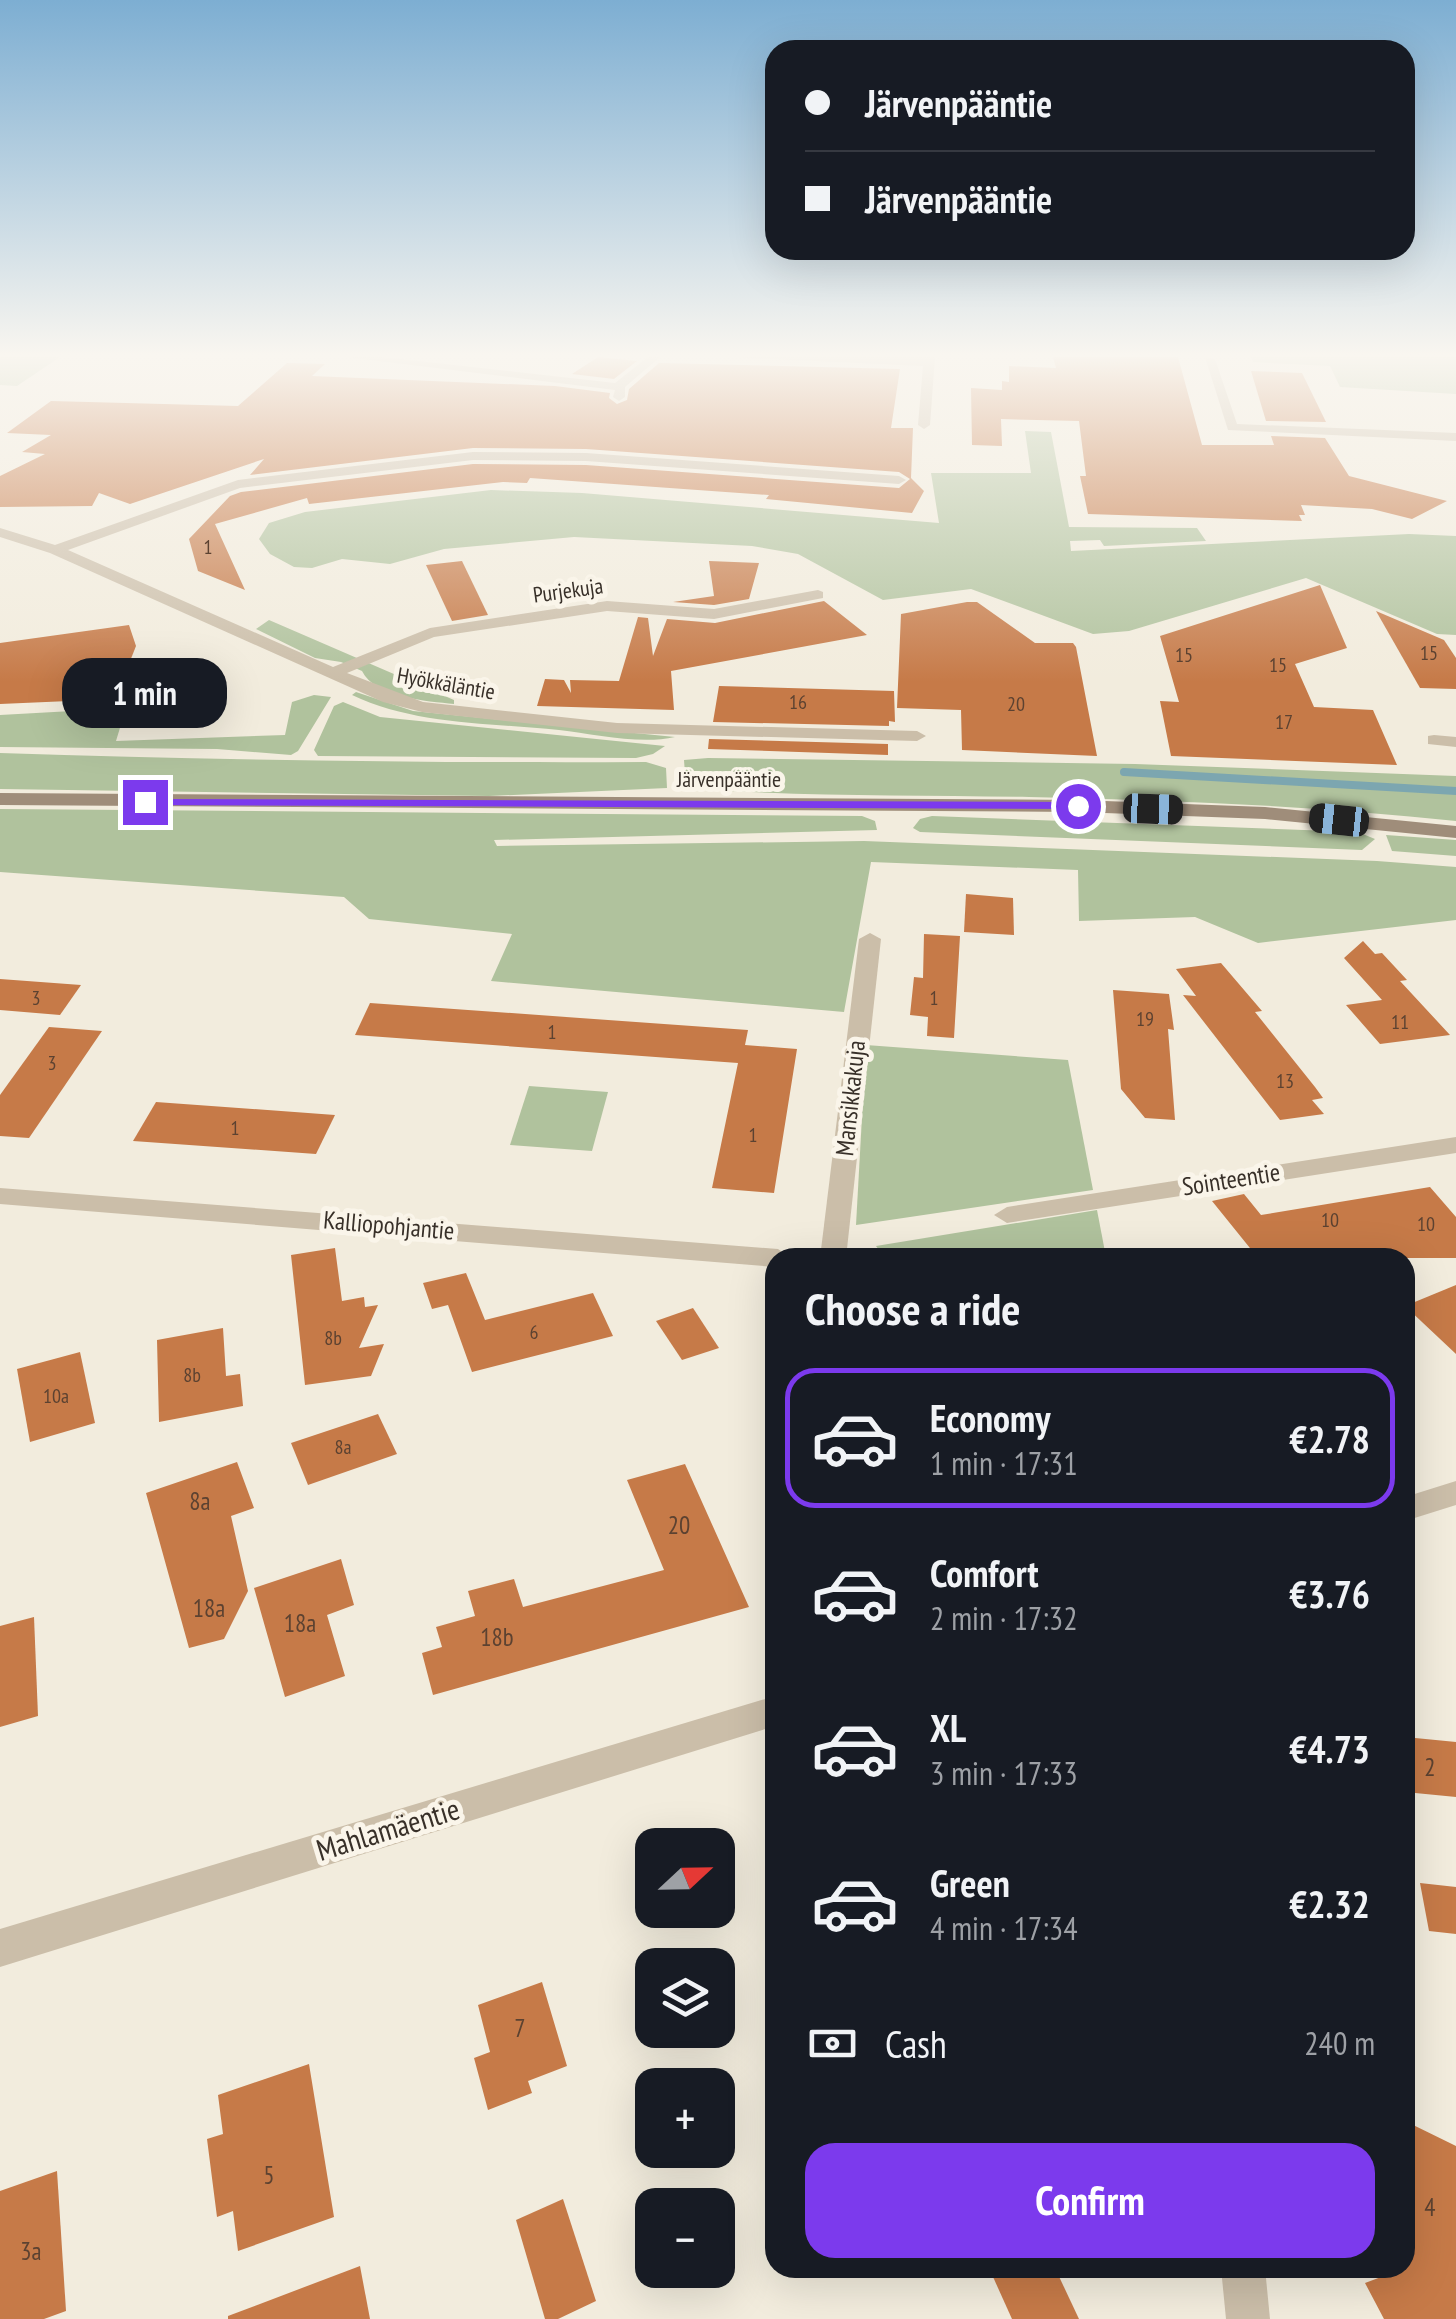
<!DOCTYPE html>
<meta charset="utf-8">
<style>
body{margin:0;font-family:"PT Sans Narrow",sans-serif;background:#242831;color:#f1f3f6;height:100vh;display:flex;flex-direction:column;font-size:38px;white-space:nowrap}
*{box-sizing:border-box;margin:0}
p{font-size:32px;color:#9ea1a6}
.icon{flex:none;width:55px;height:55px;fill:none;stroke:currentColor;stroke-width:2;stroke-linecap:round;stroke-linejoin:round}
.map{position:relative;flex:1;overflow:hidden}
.sheet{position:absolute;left:765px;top:1248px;width:650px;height:1030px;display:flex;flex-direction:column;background:#171b24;border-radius:30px;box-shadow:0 10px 40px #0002}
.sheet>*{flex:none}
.top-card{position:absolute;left:765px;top:40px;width:650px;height:220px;border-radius:30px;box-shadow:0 10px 40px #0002;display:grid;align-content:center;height:220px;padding:0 40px;background:#171b24}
.needle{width:65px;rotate:68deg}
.tools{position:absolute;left:635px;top:1828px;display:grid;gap:20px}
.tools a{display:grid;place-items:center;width:100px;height:100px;border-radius:20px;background:#171b24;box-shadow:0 10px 40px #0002;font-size:50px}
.end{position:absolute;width:45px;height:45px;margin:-22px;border:12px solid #7c3aed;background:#fff;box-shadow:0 0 0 5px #fff}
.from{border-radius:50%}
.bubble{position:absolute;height:70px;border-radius:30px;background:#171b24;box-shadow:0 10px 40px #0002;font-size:32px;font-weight:800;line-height:70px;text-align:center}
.car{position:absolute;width:30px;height:60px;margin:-30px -15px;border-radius:12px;box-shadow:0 0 8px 2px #0007;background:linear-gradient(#222 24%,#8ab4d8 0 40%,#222 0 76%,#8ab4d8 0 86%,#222 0)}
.top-card b{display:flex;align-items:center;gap:35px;height:95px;font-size:38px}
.top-card b+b{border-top:2px solid #363941}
.top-card i{width:25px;height:25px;background:#f1f3f6}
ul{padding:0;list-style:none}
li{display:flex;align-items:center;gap:30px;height:140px;margin:0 20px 15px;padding:0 20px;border:5px solid transparent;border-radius:30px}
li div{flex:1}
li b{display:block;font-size:38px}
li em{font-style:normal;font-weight:800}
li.selected{border-color:#7c3aed}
li>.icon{width:90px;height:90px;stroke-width:1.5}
h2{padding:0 40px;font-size:45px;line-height:120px}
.pay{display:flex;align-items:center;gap:25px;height:110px;padding:0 40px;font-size:38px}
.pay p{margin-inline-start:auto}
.action{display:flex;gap:20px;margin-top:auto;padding:20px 40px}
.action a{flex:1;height:115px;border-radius:30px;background:#7c3aed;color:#fff;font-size:40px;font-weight:800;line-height:115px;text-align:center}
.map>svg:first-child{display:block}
.green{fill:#b0c29d}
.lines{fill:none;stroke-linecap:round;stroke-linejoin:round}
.stream{stroke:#7ca6b0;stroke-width:8}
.building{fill:#c67a48}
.minor{fill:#cbbea9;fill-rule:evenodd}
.secondary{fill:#9f8d7a;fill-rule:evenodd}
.route{fill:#7c3aed}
.labels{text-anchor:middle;stroke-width:10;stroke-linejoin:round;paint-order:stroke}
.number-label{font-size:20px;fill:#5c4231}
.far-street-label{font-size:22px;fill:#383029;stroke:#faf5ea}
.street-label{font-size:25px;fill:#383029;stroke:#faf5ea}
.near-number-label{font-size:25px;fill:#5c4231}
.near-street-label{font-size:30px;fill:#383029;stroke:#faf5ea}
</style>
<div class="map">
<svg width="1456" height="2319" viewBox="0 0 1456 2319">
<rect width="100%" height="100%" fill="#f2ecdd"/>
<g class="green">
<polygon points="0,357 60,357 17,386 0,385"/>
<polygon points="1251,357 1456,357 1456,394 1340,387 1330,366 1253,362"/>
<polygon points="1025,431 1051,432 1069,527 1197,528 1206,541 1104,546 1100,540 1070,541 1071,551 1409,534 1456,536 1456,635 1437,634 1306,578 1129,631 1093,634 971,589 883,600 798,554 752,546 574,537 444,549 390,564 342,559 312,568 294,567 270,554 259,539 269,523 305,512 491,490 582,493 939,523 931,473 1031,473"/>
<path d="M269,620L454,700V704C427,701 375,698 362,671L341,662L315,658L256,629Z"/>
<path d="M356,692L413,711L675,737C640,745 594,734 559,730C492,723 414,725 352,695Z"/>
<polygon points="314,695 331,697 298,751 291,755 217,749 0,747 0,715 126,708 116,741 285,735 292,702"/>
<polygon points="343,702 380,717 665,746 653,754 636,758 318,756 314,750 334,706"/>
<path d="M0,753C216,760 431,763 646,762L666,768L667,788L489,796L0,789Z"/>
<path d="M708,758L1135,764L1456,776V821C1315,806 1171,800 1029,797C915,795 801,797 686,788L684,760Z"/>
<polygon points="0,809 862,816 875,821 877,830 494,840 497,846 864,841 1377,861 1456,867 1456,920 1258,943 1195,917 1079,921 1078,870 871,862 844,1012 491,981 512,934 369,919 344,897 0,872"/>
<polygon points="932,816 1358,832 1375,839 1362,850 920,832 913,828 920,819"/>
<polygon points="1386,835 1456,840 1456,856 1392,851"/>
<polygon points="866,1045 1068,1060 1093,1190 856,1225"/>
<polygon points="529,1086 608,1092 592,1151 510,1145"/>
<polygon points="1097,1210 1106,1257 884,1257 876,1246"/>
</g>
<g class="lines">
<polyline class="stream" points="1124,772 1456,791"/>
</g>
<g class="building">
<polygon points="598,357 637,361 614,379 572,374"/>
<polygon points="1053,357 1178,357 1202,445 1274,445 1271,436 1325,438 1349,476 1447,501 1412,519 1372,509 1301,505 1305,515 1299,515 1302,521 1088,514 1080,476 1086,476 1079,421 1001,419 1002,446 972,445 971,388 1002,390 1002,381 1009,382 1009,366 1056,368"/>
<polygon points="287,363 325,364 312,376 555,386 610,393 609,398 617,404 627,400 629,389 659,363 900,369 891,428 913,428 911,478 924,491 912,513 766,499 769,495 530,478 527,483 503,482 309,504 307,498 215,524 245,590 198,571 189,539 230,496 241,492 473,464 586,465 899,488 910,479 899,472 586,449 473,448 250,475 264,459 130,504 99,493 92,506 0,507 0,476 45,454 22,452 51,435 7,433 51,401 238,406"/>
<polygon points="1251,371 1302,373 1326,422 1266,421"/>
<polygon points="462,561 488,615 452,621 426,565"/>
<polygon points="709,561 759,563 749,599 714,605 673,602 714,596"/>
<polygon points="1320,585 1347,648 1295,664 1314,707 1373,710 1397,765 1171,756 1160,701 1179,702 1160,636"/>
<polygon points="824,601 867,635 671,671 674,710 537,706 545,679 564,680 571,693 570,680 619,681 638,617 648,618 653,656 667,619 715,623"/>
<polygon points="967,602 977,602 1035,643 1073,643 1076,647 1097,756 962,750 961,710 897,708 901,614"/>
<polygon points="1376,611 1444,640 1456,658 1456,689 1420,688"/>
<polygon points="129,625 136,646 115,699 0,704 0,643"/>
<polygon points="719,686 894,691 895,722 889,721 889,726 713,722"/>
<polygon points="709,739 888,744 888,755 708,749"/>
<polygon points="966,894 1013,898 1014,935 964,932"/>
<polygon points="924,934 960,936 954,1038 927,1036 928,1017 910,1015 914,977 923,978"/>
<polygon points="1363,941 1375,954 1382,953 1407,980 1400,981 1450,1035 1380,1044 1346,1005 1382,1000 1344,958"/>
<polygon points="1221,963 1262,1011 1255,1012 1315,1087 1323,1098 1312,1100 1324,1114 1280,1120 1183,995 1196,996 1176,969"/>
<polygon points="0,979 81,985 60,1015 0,1010"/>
<polygon points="1113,990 1169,994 1174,1030 1168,1029 1175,1120 1145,1118 1121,1089"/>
<polygon points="370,1003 748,1030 745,1045 797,1049 774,1193 712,1188 738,1063 355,1035"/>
<polygon points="49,1027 102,1031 29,1138 0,1136 0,1095"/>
<polygon points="156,1102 335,1115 316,1154 133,1141"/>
<polygon points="1430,1187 1456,1217 1456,1258 1258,1258 1212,1201 1244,1194 1261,1215"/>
<polygon points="335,1248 342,1301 364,1297 365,1307 378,1305 359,1348 384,1344 371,1376 305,1385 291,1255"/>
<polygon points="466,1273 485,1320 593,1293 613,1336 472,1372 448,1305 432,1309 423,1283"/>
<polygon points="1456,1285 1456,1354 1405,1306"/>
<polygon points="693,1308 719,1348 682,1360 656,1321"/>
<polygon points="223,1328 226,1376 240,1374 243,1406 159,1422 157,1340"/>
<polygon points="80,1352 95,1423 30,1442 17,1369"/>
<polygon points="378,1414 397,1454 308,1485 291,1443"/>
<polygon points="237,1462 254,1508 231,1516 248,1591 224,1639 189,1648 146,1493"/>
<polygon points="685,1464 749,1607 433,1695 422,1653 442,1647 436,1627 475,1616 468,1591 514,1579 523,1607 664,1570 627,1480"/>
<polygon points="341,1559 354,1605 327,1615 345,1676 285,1697 254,1588"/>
<polygon points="34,1617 38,1716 0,1727 0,1626"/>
<polygon points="1405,1737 1456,1742 1456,1797 1405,1792"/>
<polygon points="1420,1883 1456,1887 1456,1934 1429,1931"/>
<polygon points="542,1982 567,2066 528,2081 532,2093 488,2110 474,2058 490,2052 478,2005"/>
<polygon points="309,2064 334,2217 238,2251 233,2211 217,2217 207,2139 223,2134 218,2095"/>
<polygon points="1405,2121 1456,2146 1456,2319 1384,2319 1365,2283 1405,2268"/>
<polygon points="57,2171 66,2311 44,2319 0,2319 0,2191"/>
<polygon points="563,2199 596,2301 558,2319 545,2319 516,2220"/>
<polygon points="360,2266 370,2319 228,2319 228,2316"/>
<polygon points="989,2268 1055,2268 1079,2319 1012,2319"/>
</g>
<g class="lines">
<g class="minor">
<polygon points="346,357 382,357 615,383 648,357 660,357 625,387 625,397 619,401 613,397 615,390"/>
<polygon points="728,357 935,357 930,425 924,429 918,425 923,366"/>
<polygon points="1205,357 1215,359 1237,424 1456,433 1456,441 1228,430"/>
<polygon points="473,452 586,453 899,476 906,480 899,484 586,461 473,460 240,488 68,550 333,667 430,628 607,601 714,609 818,590 823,592 823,598 714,619 607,611 434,637 347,673 423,702 617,723 917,731 926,736 917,741 617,733 422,712 383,702 50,553 0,537 0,528 55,545 238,480"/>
<polygon points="1434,735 1456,737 1456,747 1428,744 1428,736"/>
<polygon points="870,933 881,939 846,1258 820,1258 859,939"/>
<polygon points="1456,1137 1456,1153 1007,1223 994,1215 1007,1207"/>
<polygon points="0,1188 778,1249 791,1258 775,1258 775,1267 0,1204"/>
<polygon points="1456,1481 1456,1505 1405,1521 1405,1497"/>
<polygon points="775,1696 775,1726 0,1967 0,1929"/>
<polygon points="1221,2268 1265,2268 1270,2319 1226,2319"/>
</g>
<polygon class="secondary" points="0,793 1078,800 1265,807 1456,826 1456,838 1265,819 1078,812 0,805"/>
</g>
<linearGradient id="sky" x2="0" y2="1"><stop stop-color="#7daed2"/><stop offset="0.52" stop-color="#f9f6f0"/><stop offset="1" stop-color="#f9f6f0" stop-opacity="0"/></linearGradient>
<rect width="1456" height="682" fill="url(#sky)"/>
<polygon class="route" points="145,799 1078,802 1084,806 1078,809 141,805"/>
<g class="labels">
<g class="number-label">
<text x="208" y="554">1</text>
<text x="1429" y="660">15</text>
<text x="1184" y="662">15</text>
<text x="1278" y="672">15</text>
<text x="798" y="709">16</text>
<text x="1016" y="711">20</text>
<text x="1284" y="729">17</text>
<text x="36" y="1005">3</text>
<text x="934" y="1005">1</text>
<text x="1145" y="1026">19</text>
<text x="1400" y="1029">11</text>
<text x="552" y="1039">1</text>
<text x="52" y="1070">3</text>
<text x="1285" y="1088">13</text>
<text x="235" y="1135">1</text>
<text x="753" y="1142">1</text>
<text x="1330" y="1227">10</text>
<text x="1426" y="1231">10</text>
<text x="534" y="1339">6</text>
<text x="333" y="1345">8b</text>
<text x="192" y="1382">8b</text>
<text x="56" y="1403">10a</text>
<text x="343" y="1454">8a</text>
</g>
<g class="far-street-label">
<text transform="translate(568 590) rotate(-8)" y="8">Purjekuja</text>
<text transform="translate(446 683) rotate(10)" y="8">Hyökkäläntie</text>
<text x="729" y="787">Järvenpääntie</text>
</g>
<g class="street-label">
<text transform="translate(850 1098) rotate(-84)" y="9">Mansikkakuja</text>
<text transform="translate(1231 1179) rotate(-9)" y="9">Sointeentie</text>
<text transform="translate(389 1225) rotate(5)" y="9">Kalliopohjantie</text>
</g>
<g class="near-number-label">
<text x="200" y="1510">8a</text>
<text x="679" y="1534">20</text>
<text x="209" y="1617">18a</text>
<text x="300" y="1632">18a</text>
<text x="497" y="1646">18b</text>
<text x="1430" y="1776">2</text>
<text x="520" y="2037">7</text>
<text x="269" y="2184">5</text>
<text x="1430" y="2216">4</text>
<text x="31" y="2260">3a</text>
</g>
<g class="near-street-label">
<text transform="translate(388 1830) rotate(-17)" y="10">Mahlamäentie</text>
</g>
</g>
</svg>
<div class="tools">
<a><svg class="needle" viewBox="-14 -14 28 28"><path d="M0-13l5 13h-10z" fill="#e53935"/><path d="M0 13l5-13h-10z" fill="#9ea1a6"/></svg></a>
<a><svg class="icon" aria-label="layers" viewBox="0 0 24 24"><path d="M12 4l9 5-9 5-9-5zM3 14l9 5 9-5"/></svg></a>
<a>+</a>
<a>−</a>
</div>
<i class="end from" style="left:1078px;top:806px"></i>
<i class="end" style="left:145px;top:802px"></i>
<div class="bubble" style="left:62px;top:658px;width:165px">1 min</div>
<i class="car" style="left:1153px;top:809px;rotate:92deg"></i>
<i class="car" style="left:1339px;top:820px;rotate:276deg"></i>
<div class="top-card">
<b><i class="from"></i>Järvenpääntie</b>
<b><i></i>Järvenpääntie</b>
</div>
<section class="sheet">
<h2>Choose a ride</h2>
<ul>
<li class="selected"><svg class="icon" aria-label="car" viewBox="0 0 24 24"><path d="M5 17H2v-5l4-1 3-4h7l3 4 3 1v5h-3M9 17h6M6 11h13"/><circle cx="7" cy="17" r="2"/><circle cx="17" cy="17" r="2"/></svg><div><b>Economy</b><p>1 min · 17:31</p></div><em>€2.78</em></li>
<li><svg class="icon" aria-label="car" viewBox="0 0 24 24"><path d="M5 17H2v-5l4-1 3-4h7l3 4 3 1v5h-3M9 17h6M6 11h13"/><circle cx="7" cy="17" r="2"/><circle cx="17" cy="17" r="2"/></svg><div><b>Comfort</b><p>2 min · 17:32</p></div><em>€3.76</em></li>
<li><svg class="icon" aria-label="car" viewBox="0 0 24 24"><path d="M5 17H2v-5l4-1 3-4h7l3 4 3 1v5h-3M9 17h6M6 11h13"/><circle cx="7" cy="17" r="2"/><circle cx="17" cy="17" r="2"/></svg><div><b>XL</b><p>3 min · 17:33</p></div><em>€4.73</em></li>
<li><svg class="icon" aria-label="car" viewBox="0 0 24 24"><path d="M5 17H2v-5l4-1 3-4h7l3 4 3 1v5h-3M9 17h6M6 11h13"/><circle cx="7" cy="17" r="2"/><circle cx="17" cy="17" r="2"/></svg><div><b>Green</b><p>4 min · 17:34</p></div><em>€2.32</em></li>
</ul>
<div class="pay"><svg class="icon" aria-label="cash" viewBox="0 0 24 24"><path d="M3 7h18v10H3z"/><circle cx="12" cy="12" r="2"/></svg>Cash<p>240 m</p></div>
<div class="action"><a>Confirm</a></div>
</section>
</div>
